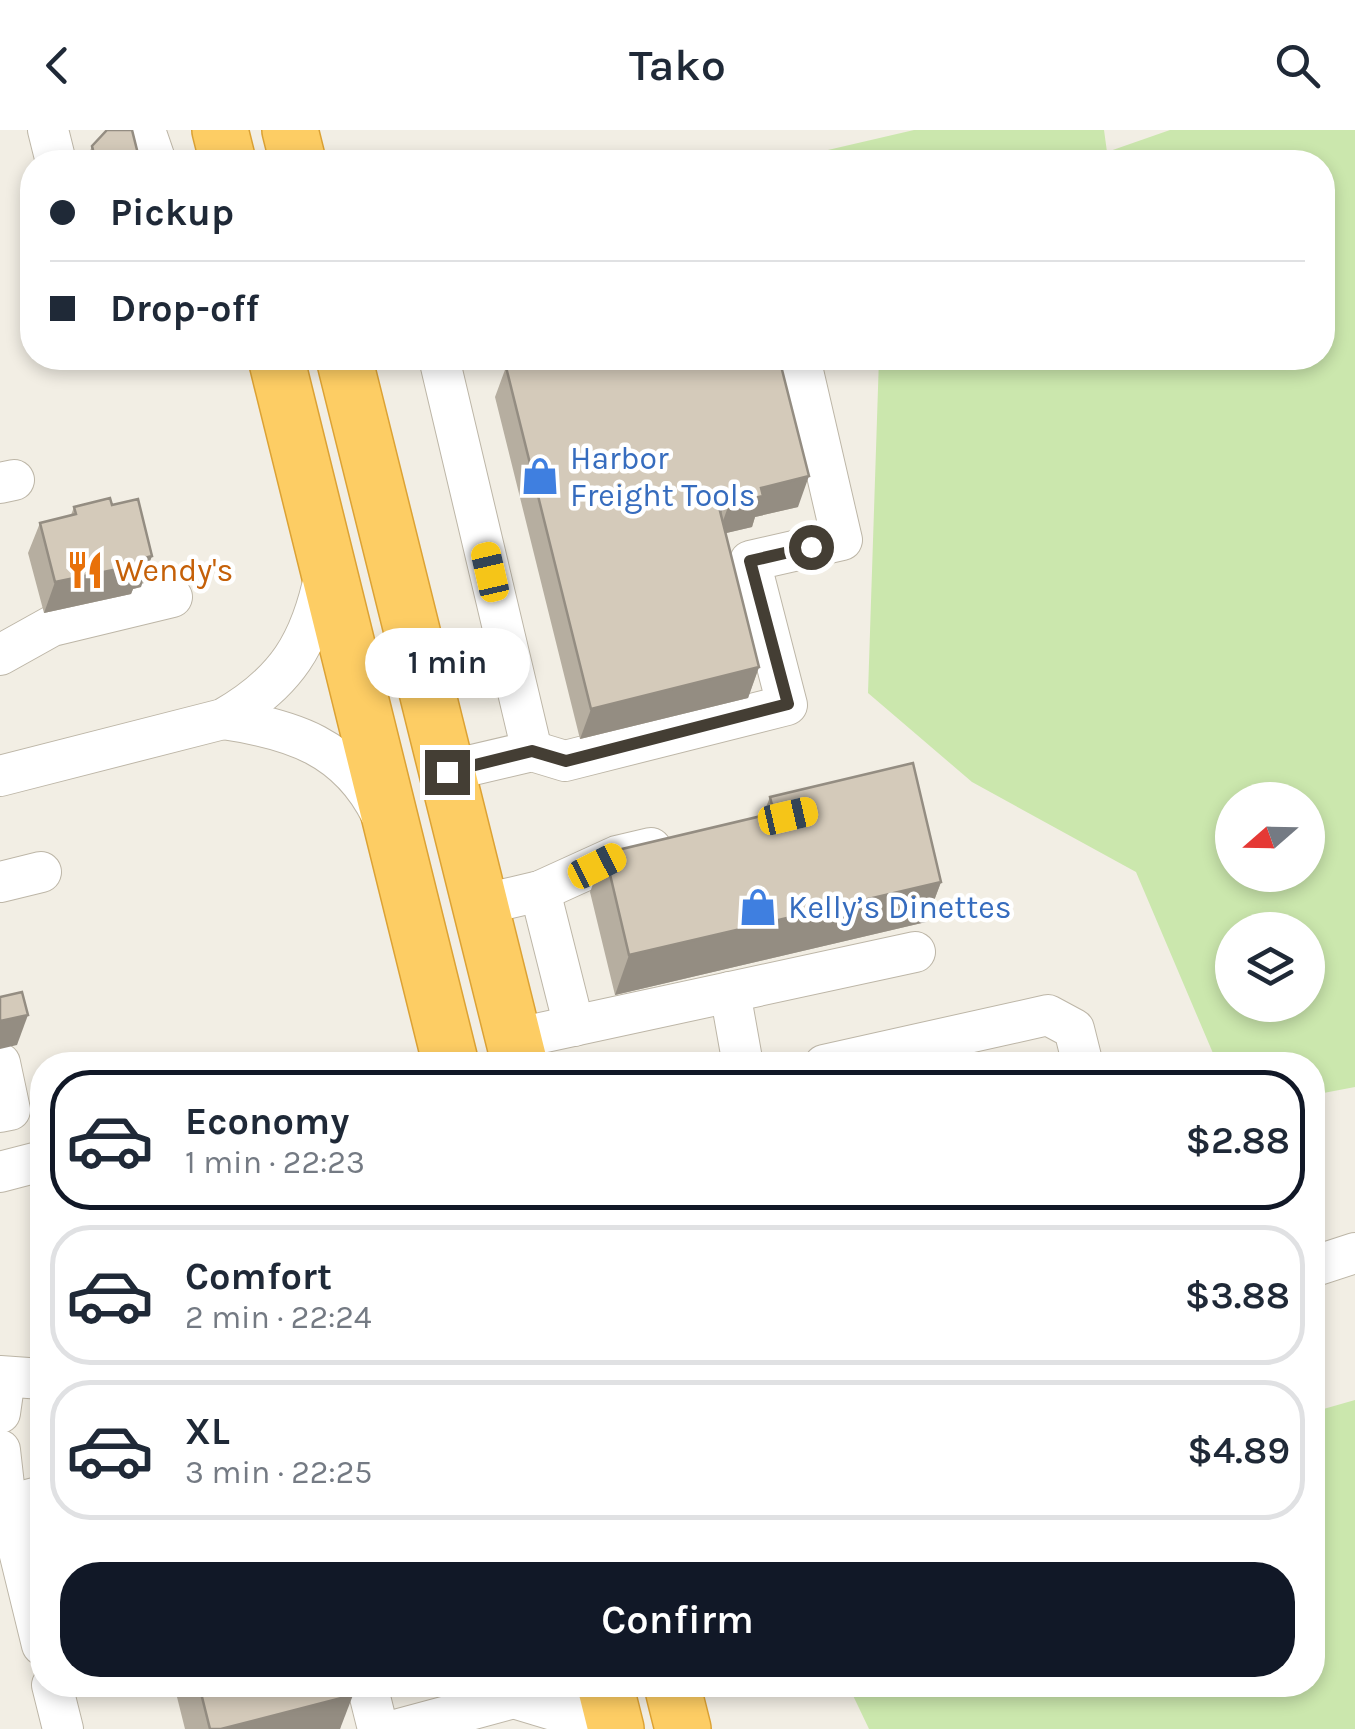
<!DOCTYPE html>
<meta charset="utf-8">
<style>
body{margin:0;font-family:Karla,sans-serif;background:#f2f2f3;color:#1f2937;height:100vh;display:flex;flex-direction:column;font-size:38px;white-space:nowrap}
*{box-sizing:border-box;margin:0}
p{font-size:32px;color:#747a83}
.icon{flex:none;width:55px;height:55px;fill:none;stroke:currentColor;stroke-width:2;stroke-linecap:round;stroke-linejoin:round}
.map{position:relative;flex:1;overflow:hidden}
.sheet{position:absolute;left:30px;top:922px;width:1295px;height:645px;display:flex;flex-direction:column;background:#fff;border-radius:40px;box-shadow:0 5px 15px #0003}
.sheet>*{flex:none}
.guide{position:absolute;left:20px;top:20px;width:1315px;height:220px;border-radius:40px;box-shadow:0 5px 15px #0003;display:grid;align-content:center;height:220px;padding:0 30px;background:#fff}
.needle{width:65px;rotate:250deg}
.buttons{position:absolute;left:1215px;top:652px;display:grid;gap:20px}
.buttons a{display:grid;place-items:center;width:110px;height:110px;border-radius:50%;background:#fff;box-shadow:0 5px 15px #0003;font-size:50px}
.end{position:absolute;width:45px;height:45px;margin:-22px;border:12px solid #443e34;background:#fff;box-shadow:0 0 0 5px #fff}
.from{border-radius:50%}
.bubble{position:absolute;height:70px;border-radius:35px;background:#fff;box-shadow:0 5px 15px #0003;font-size:32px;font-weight:600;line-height:70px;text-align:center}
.car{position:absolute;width:30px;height:60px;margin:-30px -15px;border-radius:12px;box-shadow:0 0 8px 2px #0007;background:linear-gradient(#f5c518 24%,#345 0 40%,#f5c518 0 76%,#345 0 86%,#f5c518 0)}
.guide b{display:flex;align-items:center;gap:35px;height:95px;font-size:38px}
.guide b+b{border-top:2px solid #e0e1e3}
.guide i{width:25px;height:25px;background:#1f2937}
ul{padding:18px 0 0;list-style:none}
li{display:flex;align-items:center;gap:30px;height:140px;margin:0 20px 15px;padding:0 10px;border:5px solid #e0e1e3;border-radius:40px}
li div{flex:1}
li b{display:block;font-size:38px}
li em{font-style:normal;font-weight:600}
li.on{border-color:#111827}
li>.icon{width:90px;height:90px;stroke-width:1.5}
.cta{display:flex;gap:20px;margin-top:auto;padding:20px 30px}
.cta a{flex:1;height:115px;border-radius:40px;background:#111827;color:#fff;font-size:40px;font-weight:600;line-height:115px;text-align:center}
header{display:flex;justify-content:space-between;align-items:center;height:130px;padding:0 30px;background:#fff;font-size:45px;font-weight:600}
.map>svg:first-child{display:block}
.green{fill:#cbe7ad;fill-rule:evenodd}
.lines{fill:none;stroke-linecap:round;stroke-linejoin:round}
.minor-casing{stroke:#bdb6a7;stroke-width:42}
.highway-casing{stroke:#dca234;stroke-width:58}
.minor{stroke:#fff;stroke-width:40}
.highway{stroke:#fdcd64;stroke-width:55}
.wall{fill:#b6aea0}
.shaded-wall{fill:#948d82}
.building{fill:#d4caba;stroke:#948d82;stroke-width:2.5}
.route{stroke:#443e34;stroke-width:12}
.labels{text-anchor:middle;stroke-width:9;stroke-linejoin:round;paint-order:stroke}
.shop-label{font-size:32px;fill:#366cbe;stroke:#fff;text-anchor:start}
.food-label{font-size:32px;fill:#c56008;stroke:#fff;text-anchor:start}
</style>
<header><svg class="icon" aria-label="back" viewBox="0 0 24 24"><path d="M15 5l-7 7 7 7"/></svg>Tako<svg class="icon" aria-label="search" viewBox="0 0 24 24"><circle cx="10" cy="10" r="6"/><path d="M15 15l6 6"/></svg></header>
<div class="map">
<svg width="1355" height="1599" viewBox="0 0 1355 1599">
<rect width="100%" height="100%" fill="#f2eee4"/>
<g class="green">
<path d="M914,0H1104L1107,22L1170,0H1355V957L1313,965L1312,935H1218L1136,742L972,652L868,563L879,228H1322V32H805L802,26ZM1232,670H1308V745H1232ZM1232,800H1308V875H1232Z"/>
<polygon points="1355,1270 1355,1599 869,1599 848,1555 1312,1555 1313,1282"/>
</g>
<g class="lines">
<g class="minor-casing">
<g id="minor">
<polyline points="48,0 56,32"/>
<polyline points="145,0 156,32"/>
<polyline points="439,228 532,621"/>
<polyline points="0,353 14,350"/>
<polyline points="0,525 52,496 172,467"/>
<path d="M223,589C292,599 348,617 381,684"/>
<polyline points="447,641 532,621 565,631 787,575 750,431 842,410 800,228"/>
<path d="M0,646L223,589C286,553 311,513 325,443"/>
<polyline points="0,752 41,742"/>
<polyline points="540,761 574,896"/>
<polyline points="480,775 540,761 617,726 651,718"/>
<polyline points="730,862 743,935"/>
<polyline points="513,909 915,822"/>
<polyline points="0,933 10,980 0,982"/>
<polyline points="824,935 1048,885 1074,899 1083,935"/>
<polyline points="0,1042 42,1031"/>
<polyline points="1312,1137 1355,1123"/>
<polyline points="0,1246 42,1249"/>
<polyline points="0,1283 5,1248"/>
<polyline points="0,1320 5,1364 42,1515"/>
<polyline points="8,1375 42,1366"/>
<polyline points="52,1555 63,1599"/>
<polyline points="367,1555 378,1599"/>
<polyline points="530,1555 514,1568 573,1586 593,1599"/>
<polyline points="399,1599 514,1568"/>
</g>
</g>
<g class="highway-casing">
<g id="highway">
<polyline points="220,0 228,32"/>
<polyline points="290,0 298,32"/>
<polyline points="276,228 451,935"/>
<polyline points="344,228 520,935"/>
<polyline points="605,1555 616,1599"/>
<polyline points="672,1555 683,1599"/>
</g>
</g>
<use href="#minor" class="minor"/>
<use href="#highway" class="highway"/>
</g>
<g class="wall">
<polygon points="92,16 140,32 89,32 88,26"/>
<polygon points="506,237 798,377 755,387 752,397 726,403 759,537 748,568 580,609 495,267"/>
<polygon points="74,377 141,457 133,459 131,464 44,483 28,423 40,393 71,385"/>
<polygon points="770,667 941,752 926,792 615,865 590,762 605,723 763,685"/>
<polygon points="174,1555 350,1555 340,1599 185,1599"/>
</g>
<g class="shaded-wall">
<polygon points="809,346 798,377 755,387 752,397 718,405 729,374 761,358"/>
<polygon points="727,367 716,397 717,369"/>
<polygon points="152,426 141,457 133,459 131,464 44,483 55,452"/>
<polygon points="759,537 748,568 580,609 591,579"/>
<polygon points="941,752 926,792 615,865 629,825"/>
<polygon points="28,885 17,915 0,919 0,891"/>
<polygon points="353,1565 340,1599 221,1599"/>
</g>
<g class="building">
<polygon points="107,0 132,0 140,32 96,32 92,16"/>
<polygon points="544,228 779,228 809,346 761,358 763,366 729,374 727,367 717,369 759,537 591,579 506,237"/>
<polygon points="110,368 112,375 138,369 152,426 141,429 142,434 55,452 40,393 76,384 74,377"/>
<polygon points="913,633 941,752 629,825 605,723 774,683 770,667"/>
<polygon points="22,862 28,885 0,891 0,867"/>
<polygon points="199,1555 350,1555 353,1565 221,1599 210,1599"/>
</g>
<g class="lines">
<polyline class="route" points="447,642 532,621 566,631 788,574 750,431 811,417"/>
</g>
<defs>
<g id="shop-bare" transform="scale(3)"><path d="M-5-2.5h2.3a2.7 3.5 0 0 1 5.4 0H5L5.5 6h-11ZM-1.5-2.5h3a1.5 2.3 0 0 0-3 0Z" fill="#3f7fe0" stroke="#fff" stroke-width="2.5" paint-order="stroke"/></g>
<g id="restaurant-bare" transform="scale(3)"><path d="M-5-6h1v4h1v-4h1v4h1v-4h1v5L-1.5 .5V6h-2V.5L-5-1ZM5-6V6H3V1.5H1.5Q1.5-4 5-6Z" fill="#e8710a" stroke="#fff" stroke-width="2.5" paint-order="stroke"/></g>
</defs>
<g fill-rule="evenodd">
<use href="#shop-bare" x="540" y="346"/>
<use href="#restaurant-bare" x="85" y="440"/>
<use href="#shop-bare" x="758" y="777"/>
</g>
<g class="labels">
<g class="shop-label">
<text x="570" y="339">Harbor<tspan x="570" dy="37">Freight Tools</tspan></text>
<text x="788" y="788">Kelly’s Dinettes</text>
</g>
<g class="food-label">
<text x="115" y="451">Wendy's</text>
</g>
</g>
</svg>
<div class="buttons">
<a><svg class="needle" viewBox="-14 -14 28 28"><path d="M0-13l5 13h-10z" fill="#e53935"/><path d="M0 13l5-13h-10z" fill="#747a83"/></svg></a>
<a><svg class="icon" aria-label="layers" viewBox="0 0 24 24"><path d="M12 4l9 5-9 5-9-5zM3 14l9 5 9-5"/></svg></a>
</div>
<i class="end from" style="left:811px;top:417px"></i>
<i class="end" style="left:447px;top:642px"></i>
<div class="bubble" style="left:365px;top:498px;width:165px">1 min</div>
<i class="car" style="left:490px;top:442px;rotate:347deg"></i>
<i class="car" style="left:788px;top:686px;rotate:77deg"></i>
<i class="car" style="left:597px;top:736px;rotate:63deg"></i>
<div class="guide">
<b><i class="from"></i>Pickup</b>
<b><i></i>Drop-off</b>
</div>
<section class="sheet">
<ul>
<li class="on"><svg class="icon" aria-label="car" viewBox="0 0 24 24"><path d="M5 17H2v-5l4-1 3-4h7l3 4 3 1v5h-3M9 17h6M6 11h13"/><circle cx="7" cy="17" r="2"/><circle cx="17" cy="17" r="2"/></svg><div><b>Economy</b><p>1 min · 22:23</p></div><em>$2.88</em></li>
<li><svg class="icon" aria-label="car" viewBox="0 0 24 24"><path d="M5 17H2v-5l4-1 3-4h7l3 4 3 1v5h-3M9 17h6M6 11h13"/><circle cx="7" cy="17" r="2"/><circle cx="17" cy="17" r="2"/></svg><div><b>Comfort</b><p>2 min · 22:24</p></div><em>$3.88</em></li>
<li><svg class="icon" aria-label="car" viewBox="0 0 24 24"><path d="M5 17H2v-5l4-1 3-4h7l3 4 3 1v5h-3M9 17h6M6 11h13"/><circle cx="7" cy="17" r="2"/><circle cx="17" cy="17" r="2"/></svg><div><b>XL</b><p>3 min · 22:25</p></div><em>$4.89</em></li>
</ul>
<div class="cta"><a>Confirm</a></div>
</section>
</div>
